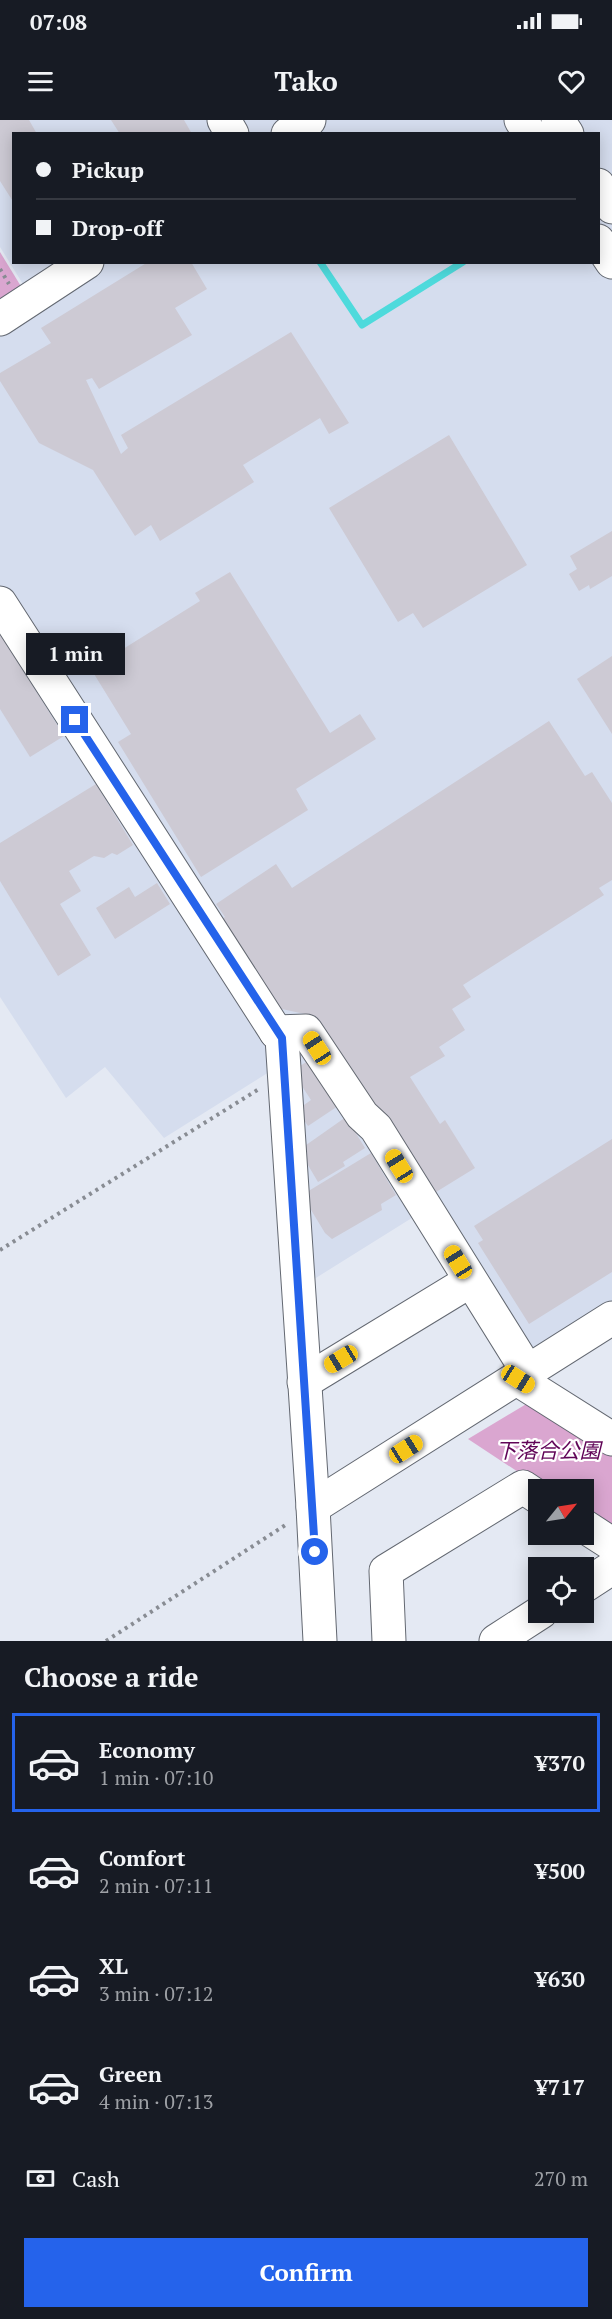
<!DOCTYPE html>
<meta charset="utf-8">
<style>
body{margin:0;font-family:"PT Serif","Noto Sans JP",serif;background:#20242c;color:#f1f3f6;height:100vh;display:flex;flex-direction:column;font-size:22px;white-space:nowrap}
*{box-sizing:border-box;margin:0}
p{font-size:20px;color:#9ea1a6}
.icon{flex:none;width:33px;height:33px;fill:none;stroke:currentColor;stroke-width:2;stroke-linecap:round;stroke-linejoin:round}
.map{position:relative;height:1521px;overflow:hidden}
.sheet{display:flex;flex-direction:column;background:#171b24;flex:1}
.sheet>*{flex:none}
.banner{position:absolute;left:12px;top:12px;width:588px;height:132px;border-radius:0px;box-shadow:0 3px 15px #0003;display:grid;align-content:center;height:132px;padding:0 24px;background:#171b24}
.needle{width:39px;rotate:60deg}
.buttons{position:absolute;left:528px;top:1359px;display:grid;gap:12px}
.buttons a{display:grid;place-items:center;width:66px;height:66px;border-radius:0px;background:#171b24;box-shadow:0 3px 15px #0003;font-size:30px}
.end{position:absolute;width:27px;height:27px;margin:-14px;border:8px solid #2563eb;background:#fff;box-shadow:0 0 0 3px #fff}
.from{border-radius:50%}
.bubble{position:absolute;height:42px;border-radius:0px;background:#171b24;box-shadow:0 3px 15px #0003;font-size:20px;font-weight:700;line-height:42px;text-align:center}
.car{position:absolute;width:18px;height:36px;margin:-18px -9px;border-radius:8px;box-shadow:0 0 4px 2px #0007;background:linear-gradient(#f5c518 24%,#345 0 40%,#f5c518 0 76%,#345 0 86%,#f5c518 0)}
.banner b{display:flex;align-items:center;gap:21px;height:57px;font-size:22px}
.banner b+b{border-top:2px solid #363941}
.banner i{width:15px;height:15px;background:#f1f3f6}
ul{padding:0;list-style:none}
li{display:flex;align-items:center;gap:18px;height:99px;margin:0 12px 9px;padding:0 12px;border:3px solid transparent;border-radius:0px}
li div{flex:1}
li b{display:block;font-size:22px}
li em{font-style:normal;font-weight:700}
li.on{border-color:#2563eb}
li>.icon{width:54px;height:54px;stroke-width:1.5}
h2{padding:0 24px;font-size:27px;line-height:72px}
.pay{display:flex;align-items:center;gap:15px;height:66px;padding:0 24px;font-size:22px}
.pay p{margin-inline-start:auto}
.button{display:flex;gap:12px;margin-top:auto;padding:12px 24px}
.button a{flex:1;height:69px;border-radius:0px;background:#2563eb;color:#fff;font-size:24px;font-weight:700;line-height:69px;text-align:center}
.status{display:flex;justify-content:space-between;align-items:center;height:42px;padding:0 30px;background:#171b24;direction:ltr}
.status svg{height:16px;fill:currentColor}
header{display:flex;justify-content:space-between;align-items:center;height:78px;padding:0 24px;background:#171b24;font-size:27px;font-weight:700}
.map>svg:first-child{display:block}
.built{fill:#d5ddee;fill-rule:evenodd}
.green{fill:#daa6d0}
.lines{fill:none;stroke-linecap:round;stroke-linejoin:round}
.stream{stroke:#4edadc;stroke-width:7}
.building{fill:#cdcad4}
.minor-casing{stroke:#636871;stroke-width:35}
.major-casing{stroke:#636871;stroke-width:35}
.path{stroke:#888c93;stroke-width:4;stroke-dasharray:3 4.5;stroke-linecap:butt}
.minor{stroke:#fff;stroke-width:33}
.major{stroke:#fff;stroke-width:33}
.route{stroke:#2563eb;stroke-width:8}
.labels{text-anchor:middle;stroke-width:4.5;stroke-linejoin:round;paint-order:stroke}
.park-label{font-size:21px;font-style:italic;fill:#600457;stroke:#fff}
</style>
<div class="status"><b>07:08</b><svg viewBox="0 0 49 12"><path d="M0 12V9h3v3zM5 12V6h3v6zM10 12V3h3v9zM15 12V0h3v12zM26 1h20v11H26zM47 4h2v5h-2z"/></svg></div>
<header><svg class="icon" aria-label="menu" viewBox="0 0 24 24"><path d="M4 6h16M4 12h16M4 18h16"/></svg>Tako<svg class="icon" aria-label="heart" viewBox="0 0 24 24"><path d="M12 20l-8-8c-3-5 5-10 8-4 3-6 11-1 8 4z"/></svg></header>
<div class="map">
<svg width="612" height="1521" viewBox="0 0 612 1521">
<rect width="100%" height="100%" fill="#e4e9f3"/>
<path class="built" d="M0,0H612V1183L531,1238L439,1081L303,1166L285,942L164,1018L105,947L66,978L0,877V204L26,169L0,127ZM14,14H598V142H14Z"/>
<g class="green">
<polygon points="0,132 22,168 0,182"/>
<polygon points="533,1280 612,1330 612,1415 584,1396 584,1370 544,1369 468,1319"/>
</g>
<g class="lines">
<polyline class="stream" points="320,142 362,205 463,142"/>
</g>
<g class="building">
<polygon points="0,0 29,0 37,14 14,14 14,83 0,61"/>
<polygon points="111,0 184,0 192,14 120,14"/>
<polygon points="148,142 191,142 207,169 175,188 192,215 99,269 92,258 86,260 121,334 128,328 121,315 291,212 349,303 329,314 320,298 243,345 254,362 160,421 151,405 135,416 93,350 39,323 0,261 0,253 51,223 41,208"/>
<polygon points="449,315 527,445 423,508 413,493 398,502 329,388"/>
<polygon points="612,411 612,456 590,469 589,465 579,471 569,454 577,449 570,436"/>
<polygon points="230,452 330,613 360,594 376,619 296,669 308,690 201,757 118,622 131,614 91,549 200,481 195,473"/>
<polygon points="0,513 64,616 30,637 0,589"/>
<polygon points="612,536 612,614 577,559"/>
<polygon points="549,601 585,656 592,652 612,683 612,760 599,768 604,775 463,865 471,877 452,889 465,910 439,927 445,936 410,957 440,1004 445,1000 475,1048 428,1077 314,896 268,886 214,803 225,797 216,784 276,744 292,768"/>
<polygon points="96,664 133,725 117,735 112,733 104,738 94,736 69,751 81,771 60,784 91,835 58,856 0,761 0,723"/>
<polygon points="157,763 170,784 115,819 96,788 129,767 135,777"/>
<polygon points="311,939 341,984 308,1006 297,990 311,980 292,951"/>
<polygon points="346,997 365,1028 343,1042 345,1046 318,1062 299,1030"/>
<polygon points="612,1019 612,1152 529,1204 478,1123 483,1120 474,1106"/>
<polygon points="371,1033 396,1075 381,1084 382,1090 332,1119 325,1113 302,1075"/>
</g>
<g class="lines">
<g class="minor-casing">
<g id="minor">
<polyline points="224,0 232,14"/>
<polyline points="288,14 309,0"/>
<polyline points="0,199 87,142"/>
<polyline points="0,483 276,912 306,911 362,995 376,1008 528,1252"/>
<polyline points="276,912 282,918 313,1387"/>
<polyline points="517,1259 612,1319"/>
<polyline points="304,1262 470,1161"/>
<polyline points="584,1406 612,1424"/>
<polyline points="584,1466 612,1448"/>
<polyline points="320,1521 313,1387 612,1198"/>
<polyline points="389,1521 386,1451 523,1367 538,1377"/>
<polyline points="496,1521 541,1492"/>
</g>
</g>
<g class="major-casing">
<g id="major">
<polyline points="521,0 530,14"/>
<polyline points="558,0 567,14"/>
<polyline points="598,65 612,87"/>
<polyline points="598,121 612,142"/>
</g>
</g>
<g class="path">
<polyline points="0,149 9,164"/>
<polyline points="0,1130 259,969"/>
<polyline points="106,1521 287,1404"/>
</g>
<use href="#minor" class="minor"/>
<use href="#major" class="major"/>
</g>
<g class="lines">
<polyline class="route" points="75,600 282,918 315,1432"/>
</g>
<g class="labels">
<g class="park-label">
<text x="548" y="1338">下落合公園</text>
</g>
</g>
</svg>
<div class="buttons">
<a><svg class="needle" viewBox="-14 -14 28 28"><path d="M0-13l5 13h-10z" fill="#e53935"/><path d="M0 13l5-13h-10z" fill="#9ea1a6"/></svg></a>
<a><svg class="icon" aria-label="locate" viewBox="0 0 24 24"><circle cx="12" cy="12" r="6"/><path d="M12 2v4M12 18v4M2 12h4M18 12h4"/></svg></a>
</div>
<i class="end from" style="left:315px;top:1432px"></i>
<i class="end" style="left:75px;top:600px"></i>
<div class="bubble" style="left:26px;top:513px;width:99px">1 min</div>
<i class="car" style="left:317px;top:928px;rotate:327deg"></i>
<i class="car" style="left:399px;top:1046px;rotate:328deg"></i>
<i class="car" style="left:458px;top:1142px;rotate:328deg"></i>
<i class="car" style="left:341px;top:1239px;rotate:239deg"></i>
<i class="car" style="left:518px;top:1259px;rotate:122deg"></i>
<i class="car" style="left:406px;top:1329px;rotate:58deg"></i>
<div class="banner">
<b><i class="from"></i>Pickup</b>
<b><i></i>Drop-off</b>
</div>
</div>
<section class="sheet">
<h2>Choose a ride</h2>
<ul>
<li class="on"><svg class="icon" aria-label="car" viewBox="0 0 24 24"><path d="M5 17H2v-5l4-1 3-4h7l3 4 3 1v5h-3M9 17h6M6 11h13"/><circle cx="7" cy="17" r="2"/><circle cx="17" cy="17" r="2"/></svg><div><b>Economy</b><p>1 min · 07:10</p></div><em>¥370</em></li>
<li><svg class="icon" aria-label="car" viewBox="0 0 24 24"><path d="M5 17H2v-5l4-1 3-4h7l3 4 3 1v5h-3M9 17h6M6 11h13"/><circle cx="7" cy="17" r="2"/><circle cx="17" cy="17" r="2"/></svg><div><b>Comfort</b><p>2 min · 07:11</p></div><em>¥500</em></li>
<li><svg class="icon" aria-label="car" viewBox="0 0 24 24"><path d="M5 17H2v-5l4-1 3-4h7l3 4 3 1v5h-3M9 17h6M6 11h13"/><circle cx="7" cy="17" r="2"/><circle cx="17" cy="17" r="2"/></svg><div><b>XL</b><p>3 min · 07:12</p></div><em>¥630</em></li>
<li><svg class="icon" aria-label="car" viewBox="0 0 24 24"><path d="M5 17H2v-5l4-1 3-4h7l3 4 3 1v5h-3M9 17h6M6 11h13"/><circle cx="7" cy="17" r="2"/><circle cx="17" cy="17" r="2"/></svg><div><b>Green</b><p>4 min · 07:13</p></div><em>¥717</em></li>
</ul>
<div class="pay"><svg class="icon" aria-label="cash" viewBox="0 0 24 24"><path d="M3 7h18v10H3z"/><circle cx="12" cy="12" r="2"/></svg>Cash<p>270 m</p></div>
<div class="button"><a>Confirm</a></div>
</section>
